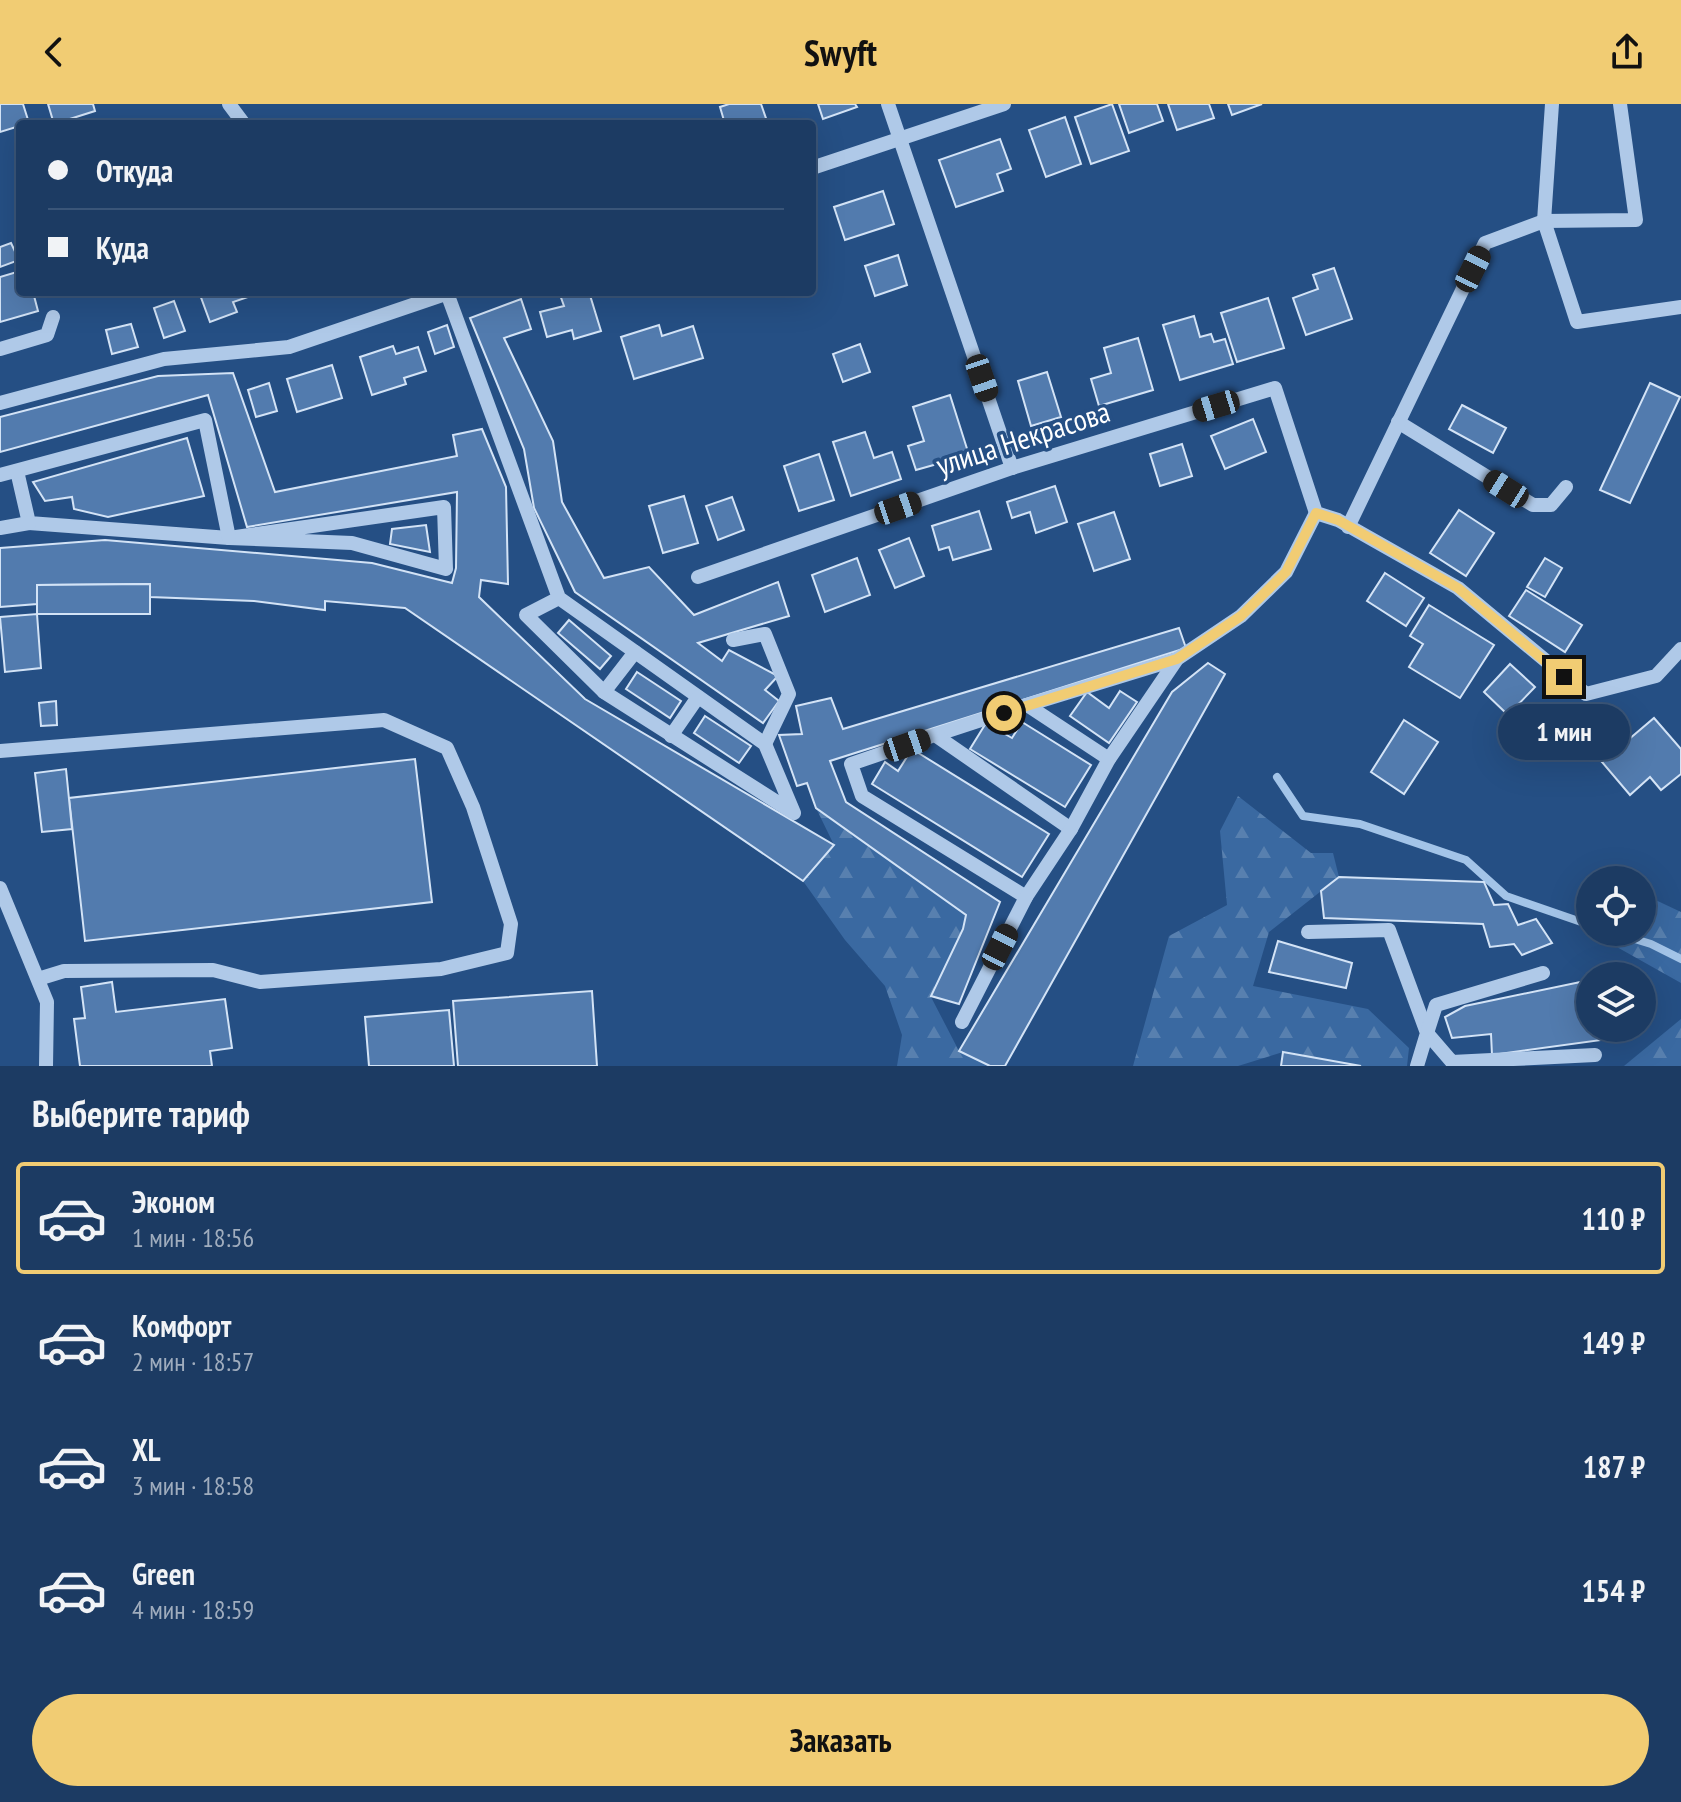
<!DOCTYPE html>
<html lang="ru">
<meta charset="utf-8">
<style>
body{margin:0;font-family:"PT Sans Narrow",sans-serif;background:#254269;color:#f1f3f6;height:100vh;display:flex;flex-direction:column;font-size:30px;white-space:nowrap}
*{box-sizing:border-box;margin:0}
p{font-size:26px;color:#a0adbe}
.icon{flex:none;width:44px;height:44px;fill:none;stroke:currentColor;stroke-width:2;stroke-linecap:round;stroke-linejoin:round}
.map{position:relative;height:962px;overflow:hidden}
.side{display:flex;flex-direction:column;background:#1c3b63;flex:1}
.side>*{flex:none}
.guide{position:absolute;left:16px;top:16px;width:800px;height:176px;border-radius:8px;box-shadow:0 8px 32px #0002,0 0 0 2px #3a5578;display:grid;align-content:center;height:176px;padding:0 32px;background:#1c3b63}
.controls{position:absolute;left:1576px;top:762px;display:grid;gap:16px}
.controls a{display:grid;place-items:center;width:80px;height:80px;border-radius:50%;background:#1c3b63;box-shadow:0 8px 32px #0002,0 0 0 2px #3a5578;font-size:40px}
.end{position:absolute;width:36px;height:36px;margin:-18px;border:10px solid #f1cc73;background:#111;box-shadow:0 0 0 4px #111}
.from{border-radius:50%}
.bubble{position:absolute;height:56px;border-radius:28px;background:#1c3b63;box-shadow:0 8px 32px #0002,0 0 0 2px #3a5578;font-size:26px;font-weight:800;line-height:56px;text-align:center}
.car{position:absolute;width:24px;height:48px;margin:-24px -12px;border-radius:10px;box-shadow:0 0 6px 2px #0007;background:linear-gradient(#222 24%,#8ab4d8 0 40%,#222 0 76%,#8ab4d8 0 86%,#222 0)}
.guide b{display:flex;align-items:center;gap:28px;height:76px;font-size:30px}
.guide b+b{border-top:2px solid #3a5578}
.guide i{width:20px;height:20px;background:#f1f3f6}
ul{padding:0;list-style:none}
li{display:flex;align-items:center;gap:24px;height:112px;margin:0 16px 12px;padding:0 16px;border:4px solid transparent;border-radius:8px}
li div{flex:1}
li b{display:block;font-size:30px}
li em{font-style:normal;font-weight:800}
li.active{border-color:#f1cc73}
li>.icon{width:72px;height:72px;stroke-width:1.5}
h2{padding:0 32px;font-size:36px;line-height:96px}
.primary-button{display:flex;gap:16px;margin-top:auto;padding:16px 32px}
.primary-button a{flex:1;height:92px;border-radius:48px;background:#f1cc73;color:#111;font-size:32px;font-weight:800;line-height:92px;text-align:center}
header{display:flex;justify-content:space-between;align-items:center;height:104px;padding:0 32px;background:#f1cc73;color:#111;font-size:36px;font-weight:800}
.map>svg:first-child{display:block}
.forest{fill:url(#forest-firs)}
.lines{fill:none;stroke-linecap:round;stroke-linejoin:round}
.stream{stroke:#a3c4e8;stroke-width:8}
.building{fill:#527bae;stroke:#d3e3f6;stroke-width:2}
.minor{stroke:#afc9e8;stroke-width:14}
.route{stroke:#f1cc73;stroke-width:10}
.labels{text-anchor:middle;stroke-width:7;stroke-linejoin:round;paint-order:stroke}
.street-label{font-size:30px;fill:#fff;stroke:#254f84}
</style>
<header><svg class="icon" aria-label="back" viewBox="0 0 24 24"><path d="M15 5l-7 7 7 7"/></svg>Swyft<svg class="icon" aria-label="share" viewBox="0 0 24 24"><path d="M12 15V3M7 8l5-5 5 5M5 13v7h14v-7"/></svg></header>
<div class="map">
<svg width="1681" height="962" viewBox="0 0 1681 962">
<defs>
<pattern id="forest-firs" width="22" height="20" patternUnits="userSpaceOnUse" patternTransform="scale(2)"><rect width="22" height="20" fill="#3a69a1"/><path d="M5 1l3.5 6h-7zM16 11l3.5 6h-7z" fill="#5880af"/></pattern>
</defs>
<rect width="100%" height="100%" fill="#254f84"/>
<g class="forest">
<polygon points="1238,692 1311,749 1333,749 1339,773 1269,828 1253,882 1368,905 1409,944 1407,962 1361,962 1283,948 1238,962 1133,962 1169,832 1227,801 1220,727"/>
<polygon points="816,704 966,811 963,825 931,893 959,947 990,962 897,962 902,931 885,882 845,836 803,777 834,741"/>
<polygon points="1647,792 1681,808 1681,879 1583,824 1590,821 1590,828 1642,828 1642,795"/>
<polygon points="1681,915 1681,962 1624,962"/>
</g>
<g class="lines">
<g class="stream">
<polyline points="1277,673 1303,712 1360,720 1466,756 1506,792 1590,821"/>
<polyline points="1612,828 1651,840 1681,855"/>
</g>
</g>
<g class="building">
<polygon points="0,0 23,0 29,19 0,28"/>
<polygon points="48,0 93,0 95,7 54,20"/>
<polygon points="729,0 761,0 768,20 725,20 720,3"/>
<polygon points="818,0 855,0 857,3 823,15"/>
<polygon points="1112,0 1129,47 1091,60 1075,13"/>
<polygon points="1119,0 1157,0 1163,17 1129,29"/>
<polygon points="1168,0 1209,0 1214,14 1177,26"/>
<polygon points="1228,0 1262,0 1232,11"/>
<polygon points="1065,13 1081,60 1046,73 1029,26"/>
<polygon points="1000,35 1011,65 997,70 1003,87 956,103 939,56"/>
<polygon points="883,87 894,120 845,136 834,103"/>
<polygon points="11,139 19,156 0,163 0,143"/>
<polygon points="898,151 907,181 875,192 865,162"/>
<polygon points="1334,164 1352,215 1306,231 1293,194 1318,185 1313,171"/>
<polygon points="20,167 20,188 33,188 38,207 0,218 0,173"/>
<polygon points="199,188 249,188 251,192 233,198 237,208 210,218"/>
<polygon points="559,188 589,188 601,227 574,235 572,226 547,233 540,208 564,202"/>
<polygon points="1268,194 1284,244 1237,258 1221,209"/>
<polygon points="521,195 531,225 504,234 553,337 562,398 604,474 649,463 694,511 778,478 789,512 698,539 722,557 729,546 778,572 765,586 779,597 763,619 575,488 534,404 524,345 470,214"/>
<polygon points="174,197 185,227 164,234 154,204"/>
<polygon points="1194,212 1200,233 1211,230 1214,238 1225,235 1233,260 1180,276 1163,221"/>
<polygon points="131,220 138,243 112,250 106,226"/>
<polygon points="447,221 454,243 435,250 428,228"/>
<polygon points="659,221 662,232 693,222 703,254 634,275 621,233"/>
<polygon points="1138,234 1153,286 1099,302 1091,275 1111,269 1104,244"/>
<polygon points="860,240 870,268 843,278 833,250"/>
<polygon points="393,242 396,250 418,243 426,267 404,274 406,280 372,291 360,253"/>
<polygon points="332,261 342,294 297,308 287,275"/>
<polygon points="1047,268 1061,313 1031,322 1018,277"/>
<polygon points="233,269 275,388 457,352 453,331 482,325 506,383 508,480 481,476 479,493 585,595 834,741 803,777 405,504 325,497 325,506 254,497 150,493 150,480 37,481 37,500 0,503 0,444 105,436 372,459 452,479 456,464 457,388 247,423 208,291 0,348 0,313 158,272"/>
<polygon points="269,279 277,307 256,313 248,286"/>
<polygon points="1650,279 1680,293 1630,399 1600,386"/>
<polygon points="950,291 969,351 916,366 908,342 924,337 913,303"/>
<polygon points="1462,301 1506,324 1493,349 1449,325"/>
<polygon points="1253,315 1266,348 1225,365 1211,332"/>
<polygon points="865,328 874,354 892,348 901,375 851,392 833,338"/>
<polygon points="187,334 204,392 108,413 74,405 72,393 45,397 33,378"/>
<polygon points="1182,340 1192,372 1160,382 1150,350"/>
<polygon points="819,350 834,396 799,407 784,362"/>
<polygon points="1055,382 1067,418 1036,429 1030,408 1012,414 1007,398"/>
<polygon points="684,392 698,439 663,449 649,402"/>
<polygon points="732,393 744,426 718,436 706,402"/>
<polygon points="1459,406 1494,429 1466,472 1430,449"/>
<polygon points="979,407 991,445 953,456 949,443 939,446 932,422"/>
<polygon points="1114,408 1130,455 1094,467 1078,420"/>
<polygon points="426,421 430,448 390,440 392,425"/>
<polygon points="909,434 924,472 895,484 879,446"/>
<polygon points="857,454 870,491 825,508 812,471"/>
<polygon points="1545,454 1562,464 1545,493 1527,483"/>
<polygon points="1385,469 1424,494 1406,522 1367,497"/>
<polygon points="150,480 150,510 37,510 37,481"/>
<polygon points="1526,486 1582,521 1565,548 1509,512"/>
<polygon points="1429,501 1494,541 1460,594 1409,563 1423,540 1410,532"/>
<polygon points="37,510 41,564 5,568 0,513"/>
<polygon points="569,516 611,552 600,565 558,529"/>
<polygon points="1179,524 1186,544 830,657 846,698 1000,798 959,900 931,892 963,825 966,811 816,704 807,679 797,682 779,631 802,630 796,602 831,594 843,625"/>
<polygon points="1208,559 1225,570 1005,962 990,962 959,947 1172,588"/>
<polygon points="1510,560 1535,583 1508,611 1484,588"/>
<polygon points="637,568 681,597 670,614 626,585"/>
<polygon points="1120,587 1137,598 1109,639 1070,612 1087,588 1109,604"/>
<polygon points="56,597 57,621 41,622 39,599"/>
<polygon points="705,612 751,642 739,659 694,629"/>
<polygon points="1654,614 1681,645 1681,670 1661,686 1650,673 1630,691 1602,658"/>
<polygon points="1404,616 1438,638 1404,690 1371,668"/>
<polygon points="1022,618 1091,661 1065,703 970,645 986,619 1012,634"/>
<polygon points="912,645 1049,730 1022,773 872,680 885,658 898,667"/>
<polygon points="415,655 432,798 85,837 69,694"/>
<polygon points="66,665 72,725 42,728 35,669"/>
<polygon points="1339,773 1484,778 1494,801 1508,800 1518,821 1536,815 1552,839 1522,851 1514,840 1490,843 1483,820 1324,814 1321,787"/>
<polygon points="1278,837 1352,859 1346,884 1269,868"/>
<polygon points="1590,876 1590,924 1614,924 1616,934 1492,951 1491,930 1452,934 1445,913 1465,902"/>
<polygon points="112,878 116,908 225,895 232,944 210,947 212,962 80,962 74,915 85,914 81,883"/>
<polygon points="592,887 597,962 458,962 453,897"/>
<polygon points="449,906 454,962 369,962 365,913"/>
<polygon points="1283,948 1361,962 1281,962"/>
</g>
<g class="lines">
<g class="minor">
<polyline points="229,0 244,20"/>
<polyline points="888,0 1012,364"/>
<polyline points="1552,0 1544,117 1636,116 1620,0"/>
<polyline points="812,64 1004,0"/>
<polyline points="447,189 559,494 765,640 794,709 604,588 526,511 559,494"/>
<polyline points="0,245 47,231 53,213"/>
<polyline points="0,299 164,255 289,243 451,188"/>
<polyline points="1398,318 1533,401 1551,401 1566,383"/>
<polyline points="17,367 29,419 229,434 352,439 446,465 444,403 229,434"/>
<polyline points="0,371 205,316 229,434"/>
<polyline points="1348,423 1485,139 1544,117 1577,218 1681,203"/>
<polyline points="0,424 29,419"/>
<polyline points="698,473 1012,364 1275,284 1316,409 1338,416 1458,484 1586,590 1656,572 1681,545"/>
<polyline points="733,536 765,530 789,590 765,640"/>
<polyline points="604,588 635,548"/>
<polyline points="1027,601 1177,555"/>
<polyline points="935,631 1027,601 1109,655"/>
<polyline points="671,632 698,593"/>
<polyline points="0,647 384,616 447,644 473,703 511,820 507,849 441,865 260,878 213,866 64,867 38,875"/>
<polyline points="0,784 47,898 46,962"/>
<polyline points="1026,793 862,692 851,660 935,631 1071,725"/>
<polyline points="1308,828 1389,826 1427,929 1417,962"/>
<polyline points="1543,869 1436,901 1427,929 1452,958 1595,951"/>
<polyline points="962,918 1026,793 1071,725 1109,655 1177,555 1241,512 1286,468 1316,409"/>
</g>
</g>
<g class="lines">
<polyline class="route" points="1004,609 1177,555 1241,512 1286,468 1316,409 1338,416 1458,484 1564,573"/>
</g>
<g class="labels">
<g class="street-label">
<text transform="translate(1023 335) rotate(-18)" y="10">улица Некрасова</text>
</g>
</g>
</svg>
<div class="controls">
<a><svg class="icon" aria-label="locate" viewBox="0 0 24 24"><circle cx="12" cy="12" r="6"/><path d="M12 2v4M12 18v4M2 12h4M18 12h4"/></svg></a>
<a><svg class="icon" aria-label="layers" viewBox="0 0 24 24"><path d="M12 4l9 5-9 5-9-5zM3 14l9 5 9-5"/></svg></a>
</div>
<i class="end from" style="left:1004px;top:609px"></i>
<i class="end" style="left:1564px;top:573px"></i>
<div class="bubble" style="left:1498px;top:600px;width:132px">1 мин</div>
<i class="car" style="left:1473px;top:165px;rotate:26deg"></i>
<i class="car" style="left:982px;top:274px;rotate:161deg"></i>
<i class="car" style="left:1216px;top:302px;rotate:253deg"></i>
<i class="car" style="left:1506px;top:385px;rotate:302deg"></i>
<i class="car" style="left:898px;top:404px;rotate:71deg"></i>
<i class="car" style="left:907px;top:641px;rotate:71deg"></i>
<i class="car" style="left:1000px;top:843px;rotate:27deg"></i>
<div class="guide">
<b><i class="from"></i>Откуда</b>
<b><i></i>Куда</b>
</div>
</div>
<section class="side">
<h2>Выберите тариф</h2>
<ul>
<li class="active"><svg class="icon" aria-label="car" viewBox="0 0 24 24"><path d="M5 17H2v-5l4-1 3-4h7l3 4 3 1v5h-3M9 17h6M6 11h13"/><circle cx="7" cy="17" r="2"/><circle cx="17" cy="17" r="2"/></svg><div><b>Эконом</b><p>1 мин · 18:56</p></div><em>110 ₽</em></li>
<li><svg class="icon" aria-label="car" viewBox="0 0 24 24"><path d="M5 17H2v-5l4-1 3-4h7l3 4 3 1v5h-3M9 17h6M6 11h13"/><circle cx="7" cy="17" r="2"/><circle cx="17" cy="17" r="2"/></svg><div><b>Комфорт</b><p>2 мин · 18:57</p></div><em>149 ₽</em></li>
<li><svg class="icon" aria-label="car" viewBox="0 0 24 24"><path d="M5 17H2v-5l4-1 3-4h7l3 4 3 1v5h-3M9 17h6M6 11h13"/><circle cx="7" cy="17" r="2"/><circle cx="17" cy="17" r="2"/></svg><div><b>XL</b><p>3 мин · 18:58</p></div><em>187 ₽</em></li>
<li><svg class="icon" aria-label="car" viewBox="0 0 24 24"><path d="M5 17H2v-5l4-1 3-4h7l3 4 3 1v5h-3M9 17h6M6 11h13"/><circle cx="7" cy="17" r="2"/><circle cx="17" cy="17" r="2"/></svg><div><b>Green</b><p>4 мин · 18:59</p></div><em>154 ₽</em></li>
</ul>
<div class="primary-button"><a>Заказать</a></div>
</section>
